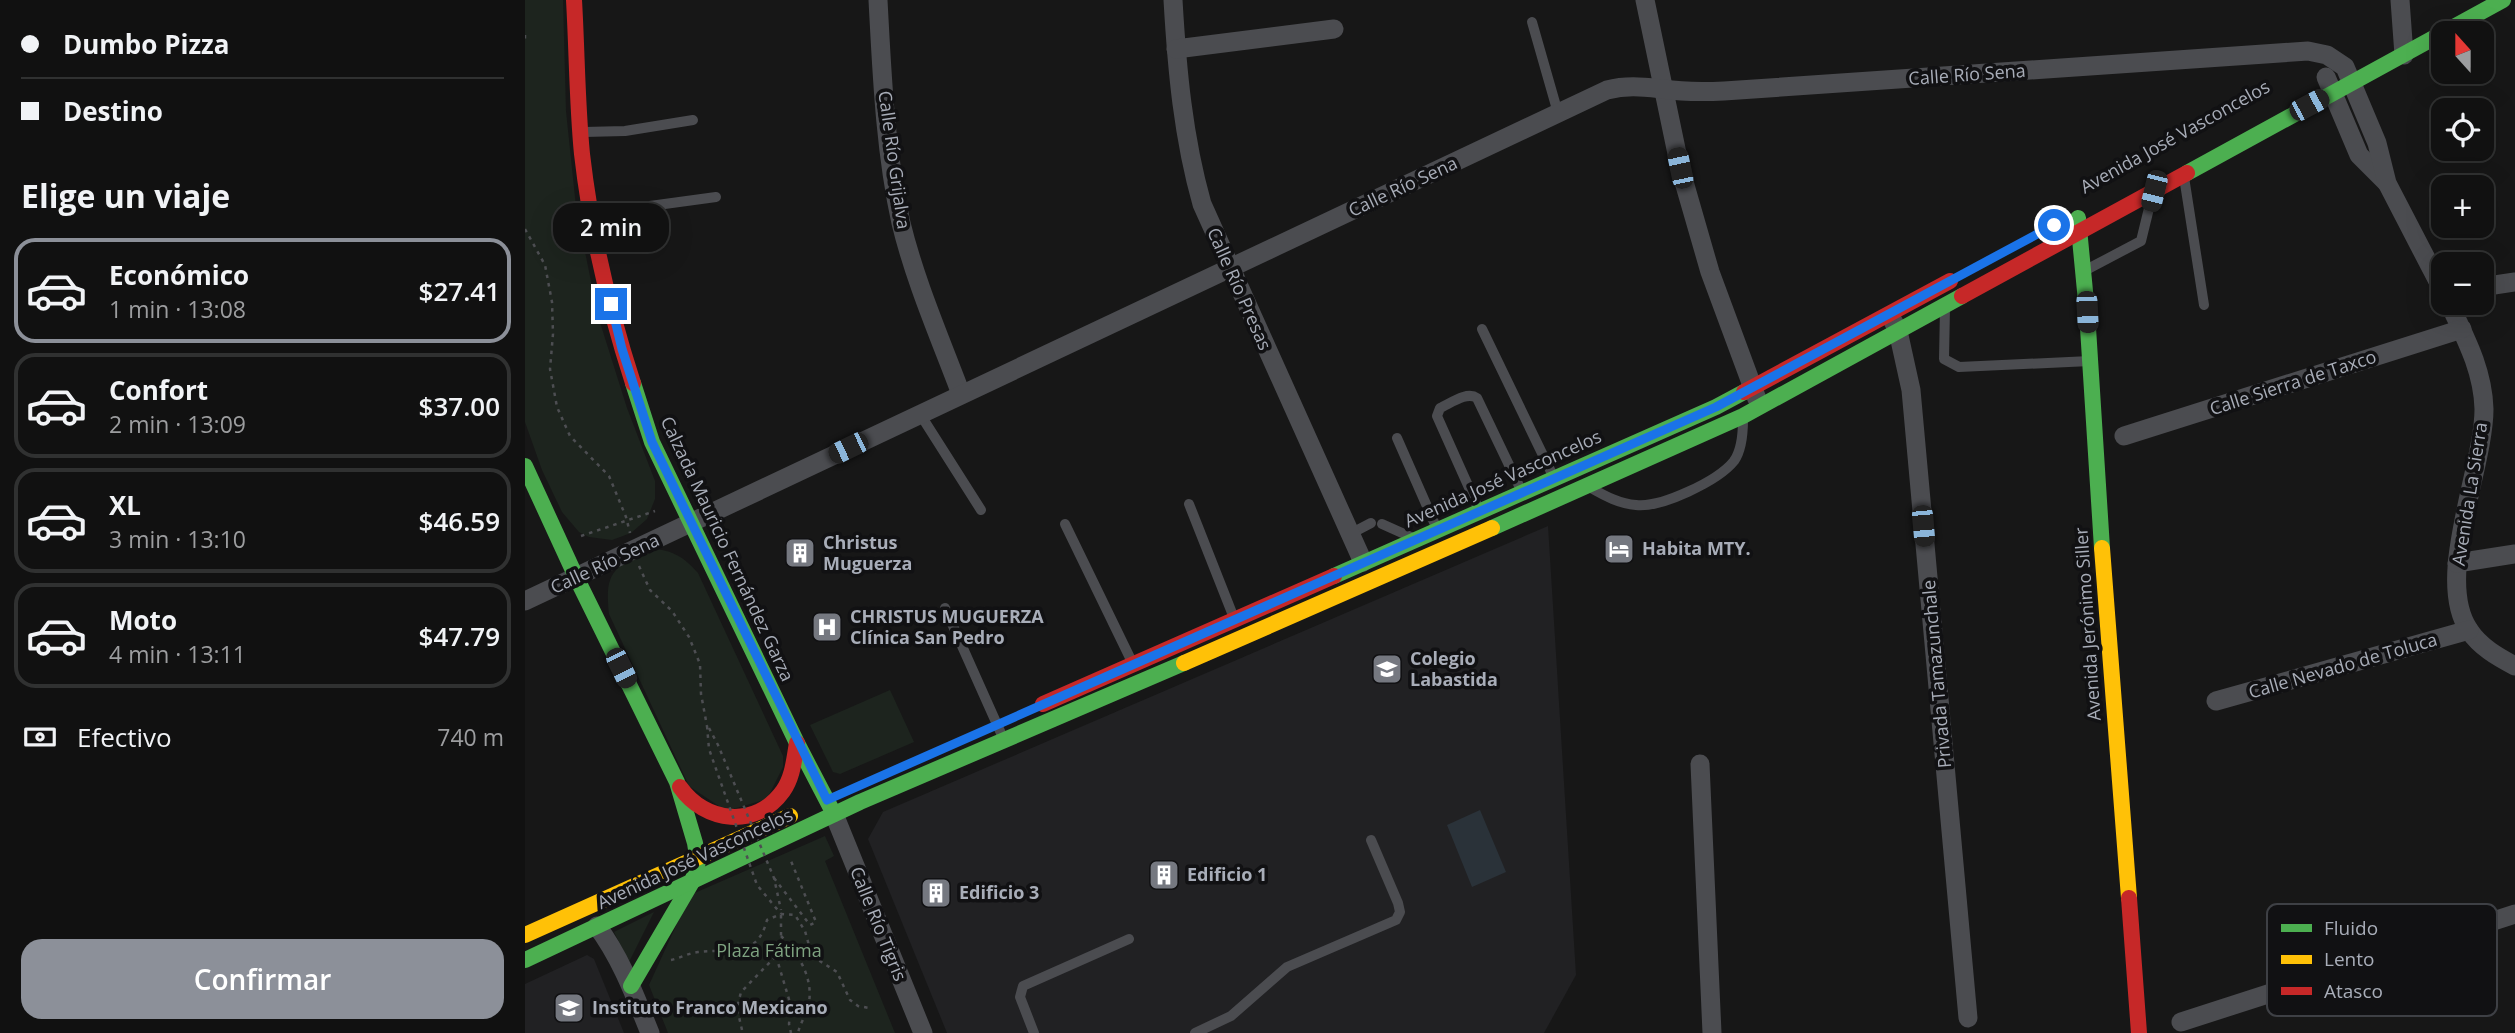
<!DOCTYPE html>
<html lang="es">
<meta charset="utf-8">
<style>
body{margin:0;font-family:"Open Sans",sans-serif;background:#1a1a1a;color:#f1f3f6;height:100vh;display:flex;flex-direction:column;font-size:26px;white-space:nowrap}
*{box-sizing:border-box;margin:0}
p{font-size:23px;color:#9c9d9f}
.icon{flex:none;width:38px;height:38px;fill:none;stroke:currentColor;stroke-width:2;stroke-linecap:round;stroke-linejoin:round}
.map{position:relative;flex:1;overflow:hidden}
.drawer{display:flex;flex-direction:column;background:#111;width:525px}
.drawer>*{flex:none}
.top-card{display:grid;align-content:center;height:154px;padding:0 21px;background:#111}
.needle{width:46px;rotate:339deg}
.buttons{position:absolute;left:1906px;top:21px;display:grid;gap:14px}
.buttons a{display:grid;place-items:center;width:63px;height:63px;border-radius:14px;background:#111;box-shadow:0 7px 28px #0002,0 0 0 2px #303131;font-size:35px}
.end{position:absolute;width:32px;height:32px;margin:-16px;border:9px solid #1a73e8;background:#fff;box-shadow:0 0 0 4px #fff}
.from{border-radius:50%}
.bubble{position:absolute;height:49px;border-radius:21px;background:#111;box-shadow:0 7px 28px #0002,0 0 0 2px #303131;font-size:23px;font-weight:600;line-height:49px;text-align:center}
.car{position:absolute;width:21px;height:42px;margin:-21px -10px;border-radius:9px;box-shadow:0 0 5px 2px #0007;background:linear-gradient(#222 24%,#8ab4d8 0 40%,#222 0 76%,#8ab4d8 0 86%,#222 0)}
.top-card b{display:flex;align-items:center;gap:24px;height:66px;font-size:26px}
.top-card b+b{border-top:2px solid #303131}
.top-card i{width:18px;height:18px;background:#f1f3f6}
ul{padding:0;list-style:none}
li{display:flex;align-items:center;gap:21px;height:105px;margin:0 14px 10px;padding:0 7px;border:4px solid #303131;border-radius:21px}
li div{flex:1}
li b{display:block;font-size:26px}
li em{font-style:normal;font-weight:600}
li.selected{border-color:#8c9099}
li>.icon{width:63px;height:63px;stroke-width:1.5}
h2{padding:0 21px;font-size:32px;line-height:84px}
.pay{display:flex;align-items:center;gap:18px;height:77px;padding:0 21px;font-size:26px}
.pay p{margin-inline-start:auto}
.primary-button{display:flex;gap:14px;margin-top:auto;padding:14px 21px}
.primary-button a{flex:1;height:80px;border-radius:21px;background:#8c9099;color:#fff;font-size:28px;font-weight:600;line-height:80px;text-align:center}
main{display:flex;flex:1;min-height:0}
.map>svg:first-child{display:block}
.built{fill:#212123}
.green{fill:#1d241e}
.water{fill:#2a3239}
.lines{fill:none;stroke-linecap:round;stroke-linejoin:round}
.path{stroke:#4d4e52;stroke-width:2.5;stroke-dasharray:3.5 5;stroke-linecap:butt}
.lane{stroke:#4b4c50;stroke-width:10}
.street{stroke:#4b4c50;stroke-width:19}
.fast{stroke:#4caf50;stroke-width:16}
.slow{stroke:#ffc107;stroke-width:16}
.jam{stroke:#c62828;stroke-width:16}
.path-bridge{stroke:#4d4e52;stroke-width:2.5;stroke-dasharray:3.5 5;stroke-linecap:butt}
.route{stroke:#1a73e8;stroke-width:9}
.labels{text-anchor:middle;stroke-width:7;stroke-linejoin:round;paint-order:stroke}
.street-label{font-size:18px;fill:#a8adb8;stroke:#111113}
.poi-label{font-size:18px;font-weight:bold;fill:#a8adb8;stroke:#111113;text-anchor:start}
.park-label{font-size:18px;fill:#7fa381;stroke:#111113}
.key{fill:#111113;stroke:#3e4045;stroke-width:2}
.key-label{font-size:19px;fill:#a8adb8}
</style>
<main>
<section class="drawer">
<div class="top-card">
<b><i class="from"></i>Dumbo Pizza</b>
<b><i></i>Destino</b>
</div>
<h2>Elige un viaje</h2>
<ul>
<li class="selected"><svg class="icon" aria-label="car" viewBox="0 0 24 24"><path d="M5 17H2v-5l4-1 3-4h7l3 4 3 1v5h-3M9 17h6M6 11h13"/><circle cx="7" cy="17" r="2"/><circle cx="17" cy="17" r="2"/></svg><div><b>Económico</b><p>1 min · 13:08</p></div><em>$27.41</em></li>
<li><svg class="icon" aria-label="car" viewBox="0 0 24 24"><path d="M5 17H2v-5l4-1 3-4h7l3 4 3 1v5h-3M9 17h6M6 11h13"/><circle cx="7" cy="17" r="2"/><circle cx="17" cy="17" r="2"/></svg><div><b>Confort</b><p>2 min · 13:09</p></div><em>$37.00</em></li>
<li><svg class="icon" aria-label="car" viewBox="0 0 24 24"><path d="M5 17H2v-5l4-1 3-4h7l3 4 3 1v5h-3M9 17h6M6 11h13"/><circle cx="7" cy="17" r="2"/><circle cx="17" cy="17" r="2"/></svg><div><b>XL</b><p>3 min · 13:10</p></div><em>$46.59</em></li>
<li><svg class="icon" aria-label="car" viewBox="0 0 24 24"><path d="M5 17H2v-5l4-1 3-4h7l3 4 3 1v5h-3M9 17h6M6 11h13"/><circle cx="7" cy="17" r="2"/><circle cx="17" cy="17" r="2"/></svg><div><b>Moto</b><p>4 min · 13:11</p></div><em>$47.79</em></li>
</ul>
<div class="pay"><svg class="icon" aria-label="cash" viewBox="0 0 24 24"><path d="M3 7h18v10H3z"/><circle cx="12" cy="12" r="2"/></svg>Efectivo<p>740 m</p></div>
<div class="primary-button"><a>Confirmar</a></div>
</section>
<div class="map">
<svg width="1990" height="1033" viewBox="0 0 1990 1033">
<rect width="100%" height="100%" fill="#171717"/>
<g class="built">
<polygon points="1023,526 1051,975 1019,1033 422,1033 343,839 358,812"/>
<polygon points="62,955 69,959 99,1033 0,1033 0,984"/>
</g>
<g class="green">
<polygon points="0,0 38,0 41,111 51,207 73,316 102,408 130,481 130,499 122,519 106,533 87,540 64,537 54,532 37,512 17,470 0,422"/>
<path d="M126,549C147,549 160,558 173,573L258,756V767L242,799L201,811L164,786L84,614C79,570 90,567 126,549Z"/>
<polygon points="365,690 389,742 315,774 308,772 285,725"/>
<polygon points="300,836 309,856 300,861 370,1033 143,1033 124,985 165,895"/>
<polygon points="129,912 104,962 89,932"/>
</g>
<polygon class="water" points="955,810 981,872 947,887 922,825"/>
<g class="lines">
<g class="path">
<polyline points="0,35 0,43"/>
<polyline points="0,229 20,265 27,302 28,334 25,369 32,407 45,436 84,476 101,517 105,533"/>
<polyline points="56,536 130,511"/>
<polyline points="114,566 125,590 147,611 164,637 175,664 176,694 182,726"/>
<polyline points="249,878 285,925 291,922 266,861"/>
<path d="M256,936C274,954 290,980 283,1007C281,1016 275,1023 273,1033"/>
<polyline points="251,956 266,1006 264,1024 266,1033"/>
<path d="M146,960C155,958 164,953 173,952C205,948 232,959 242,920L256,914L270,915L280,931L287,956L312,972L325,1000L333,1006L344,1008"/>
<polyline points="217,1030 212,1008 216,992 251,956 256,936 256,914"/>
</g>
<g class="lane">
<polyline points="1007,22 1033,113"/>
<polyline points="59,132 100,131 168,120"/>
<polyline points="1659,177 1679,305"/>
<polyline points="66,214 191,197"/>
<polyline points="1559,271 1616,241 1627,196"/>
<polyline points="1420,308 1419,359 1434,367 1565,361"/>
<polyline points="957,329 1029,478"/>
<polyline points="395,414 456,510"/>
<polyline points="872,438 912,529"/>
<path d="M1066,488C1080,496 1095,504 1111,505C1136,508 1193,481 1209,461C1217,450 1218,432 1218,419"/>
<polyline points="664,504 709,618"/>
<path d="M954,510L912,416L915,408C926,403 942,391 952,398L997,492"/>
<polyline points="540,524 608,664"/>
<polyline points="857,524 886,537"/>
<polyline points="825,534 846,523"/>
<polyline points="420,608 479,740"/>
<polyline points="509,1033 495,997 498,986 604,939"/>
<polyline points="670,1033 706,1016 762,967 871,920 875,912 873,903 846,840"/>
</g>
<g class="street">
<path d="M353,0C357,74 360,150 376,223C390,281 415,338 436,394"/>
<path d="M648,0C652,69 658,137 677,204L838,562"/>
<polyline points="1120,0 1155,168 1185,272 1232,399"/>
<polyline points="1875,0 1879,55"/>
<polyline points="651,49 809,29"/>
<polyline points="1801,77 1834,155 1861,182"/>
<polyline points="1956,287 1990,282"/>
<path d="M1924,303C1940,337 1958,370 1959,409C1959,468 1909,579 1944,630C1955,647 1973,657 1990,666"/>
<polyline points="1368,321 1373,331 1386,390 1443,1018"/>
<polyline points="1599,436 1937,329"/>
<polyline points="1932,563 1990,554"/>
<path d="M0,601L1082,90C1102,85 1118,87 1138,89C1158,92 1179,92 1199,91L1783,51L1802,55L1820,67L1852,143L1862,183L1918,291"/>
<polyline points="1691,701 1944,630"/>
<polyline points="1175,764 1187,1033"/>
<polyline points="309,814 398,1033"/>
<path d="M72,926C96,958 110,996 125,1033"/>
<polyline points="1656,1022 1990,914"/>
</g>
<g class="fast">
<polyline points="1662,173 1978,0"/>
<polyline points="1553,218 1562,312 1577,548"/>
<polyline points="108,383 127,442 272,743 309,814"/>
<polyline points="0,466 51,577 152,782 170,843 173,862 167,882 106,986"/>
<polyline points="967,528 1218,416 1437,296"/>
<polyline points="809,576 1191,407 1219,392"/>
<polyline points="0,960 335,802 659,663"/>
</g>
<g class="slow">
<polyline points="1577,548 1604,898"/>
<polyline points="659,663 967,528"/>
<polyline points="0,935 265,816"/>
</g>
<g class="jam">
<path d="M49,0C52,51 52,103 57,154C66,232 84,309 108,383"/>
<polyline points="1437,296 1662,173"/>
<polyline points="1219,392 1425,281"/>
<polyline points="518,704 809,576"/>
<path d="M155,787C180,823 231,829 258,791C268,777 269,759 272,743"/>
<polyline points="1604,898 1614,1033"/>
</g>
<g class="path-bridge">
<polyline points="182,726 184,749 232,885 256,914"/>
<polyline points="184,728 193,745 249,878 256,910"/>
</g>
</g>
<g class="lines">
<polyline class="route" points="86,304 97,349 127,442 302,800 1191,407 1529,225"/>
</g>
<defs>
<g id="hotel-square" transform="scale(1.575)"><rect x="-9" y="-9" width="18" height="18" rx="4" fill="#757880" stroke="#111113"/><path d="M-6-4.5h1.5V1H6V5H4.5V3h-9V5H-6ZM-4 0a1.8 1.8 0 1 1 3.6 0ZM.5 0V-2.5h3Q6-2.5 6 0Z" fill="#fff"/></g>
<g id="building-square" transform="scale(1.575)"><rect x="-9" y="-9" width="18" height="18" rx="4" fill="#757880" stroke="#111113"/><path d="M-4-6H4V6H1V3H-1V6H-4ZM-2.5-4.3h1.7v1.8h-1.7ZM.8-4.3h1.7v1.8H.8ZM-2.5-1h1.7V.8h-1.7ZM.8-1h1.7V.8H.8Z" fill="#fff"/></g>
<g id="hospital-square" transform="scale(1.575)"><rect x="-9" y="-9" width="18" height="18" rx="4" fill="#757880" stroke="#111113"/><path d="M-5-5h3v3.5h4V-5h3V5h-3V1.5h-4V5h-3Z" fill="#fff"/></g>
<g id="school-square" transform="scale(1.575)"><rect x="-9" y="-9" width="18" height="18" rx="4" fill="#757880" stroke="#111113"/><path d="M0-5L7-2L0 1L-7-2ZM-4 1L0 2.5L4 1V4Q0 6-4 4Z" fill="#fff"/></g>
</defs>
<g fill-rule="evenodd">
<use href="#hotel-square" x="1094" y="549"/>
<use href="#building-square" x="275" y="553"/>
<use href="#hospital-square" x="302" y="627"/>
<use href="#school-square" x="862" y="669"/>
<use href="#building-square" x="639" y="875"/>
<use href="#building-square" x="411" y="893"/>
<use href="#school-square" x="44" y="1008"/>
</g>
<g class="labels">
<g class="street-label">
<text transform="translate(1442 75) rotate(-4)" y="6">Calle Río Sena</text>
<text transform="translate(1650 137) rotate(-29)" y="6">Avenida José Vasconcelos</text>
<text transform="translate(369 160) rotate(82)" y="6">Calle Río Grijalva</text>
<text transform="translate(878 187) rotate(-25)" y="6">Calle Río Sena</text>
<text transform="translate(714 289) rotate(66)" y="6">Calle Río Presas</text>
<text transform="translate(1768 383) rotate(-18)" y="6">Calle Sierra de Taxco</text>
<text transform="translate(978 479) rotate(-24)" y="6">Avenida José Vasconcelos</text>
<text transform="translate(1945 494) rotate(-81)" y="6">Avenida La Sierra</text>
<text transform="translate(202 549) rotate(65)" y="6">Calzada Mauricio Fernández Garza</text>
<text transform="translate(80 564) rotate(-25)" y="6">Calle Río Sena</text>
<text transform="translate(1563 624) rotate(-94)" y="6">Avenida Jerónimo Siller</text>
<text transform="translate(1818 666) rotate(-16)" y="6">Calle Nevado de Toluca</text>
<text transform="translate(1412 674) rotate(-95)" y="6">Privada Tamazunchale</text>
<text transform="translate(170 859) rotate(-25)" y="6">Avenida José Vasconcelos</text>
<text transform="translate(353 924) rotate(68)" y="6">Calle Río Tigris</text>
</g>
<g class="poi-label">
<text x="298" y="549">Christus<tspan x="298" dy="21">Muguerza</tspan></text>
<text x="1117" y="555">Habita MTY.</text>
<text x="325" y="623">CHRISTUS MUGUERZA<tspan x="325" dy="21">Clínica San Pedro</tspan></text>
<text x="885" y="665">Colegio<tspan x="885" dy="21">Labastida</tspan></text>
<text x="662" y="881">Edificio 1</text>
<text x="434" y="899">Edificio 3</text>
<text x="67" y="1014">Instituto Franco Mexicano</text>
</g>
<g class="park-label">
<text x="244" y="957">Plaza Fátima</text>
</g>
</g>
<rect x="1742" y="904" width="230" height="112" rx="10" class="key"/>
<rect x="1756" y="924" width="31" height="8" fill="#4caf50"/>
<rect x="1756" y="955" width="31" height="9" fill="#ffc107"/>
<rect x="1756" y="987" width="31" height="8" fill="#c62828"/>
<g class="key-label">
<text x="1799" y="935">Fluido</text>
<text x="1799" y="966">Lento</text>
<text x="1799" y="998">Atasco</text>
</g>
</svg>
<div class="buttons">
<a><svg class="needle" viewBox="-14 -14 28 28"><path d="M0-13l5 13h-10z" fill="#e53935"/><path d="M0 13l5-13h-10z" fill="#9c9d9f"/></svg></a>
<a><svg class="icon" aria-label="locate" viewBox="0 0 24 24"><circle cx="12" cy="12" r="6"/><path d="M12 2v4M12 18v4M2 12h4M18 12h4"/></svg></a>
<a>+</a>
<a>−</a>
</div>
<i class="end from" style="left:1529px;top:225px"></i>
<i class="end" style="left:86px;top:304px"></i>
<div class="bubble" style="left:28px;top:203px;width:116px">2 min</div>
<i class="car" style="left:1784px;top:105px;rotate:62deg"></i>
<i class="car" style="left:1155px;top:168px;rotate:348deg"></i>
<i class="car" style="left:1629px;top:191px;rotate:194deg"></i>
<i class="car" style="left:1562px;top:312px;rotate:177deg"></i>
<i class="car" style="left:323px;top:448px;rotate:244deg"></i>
<i class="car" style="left:1398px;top:526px;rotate:175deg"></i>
<i class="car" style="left:96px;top:668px;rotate:154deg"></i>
</div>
</main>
